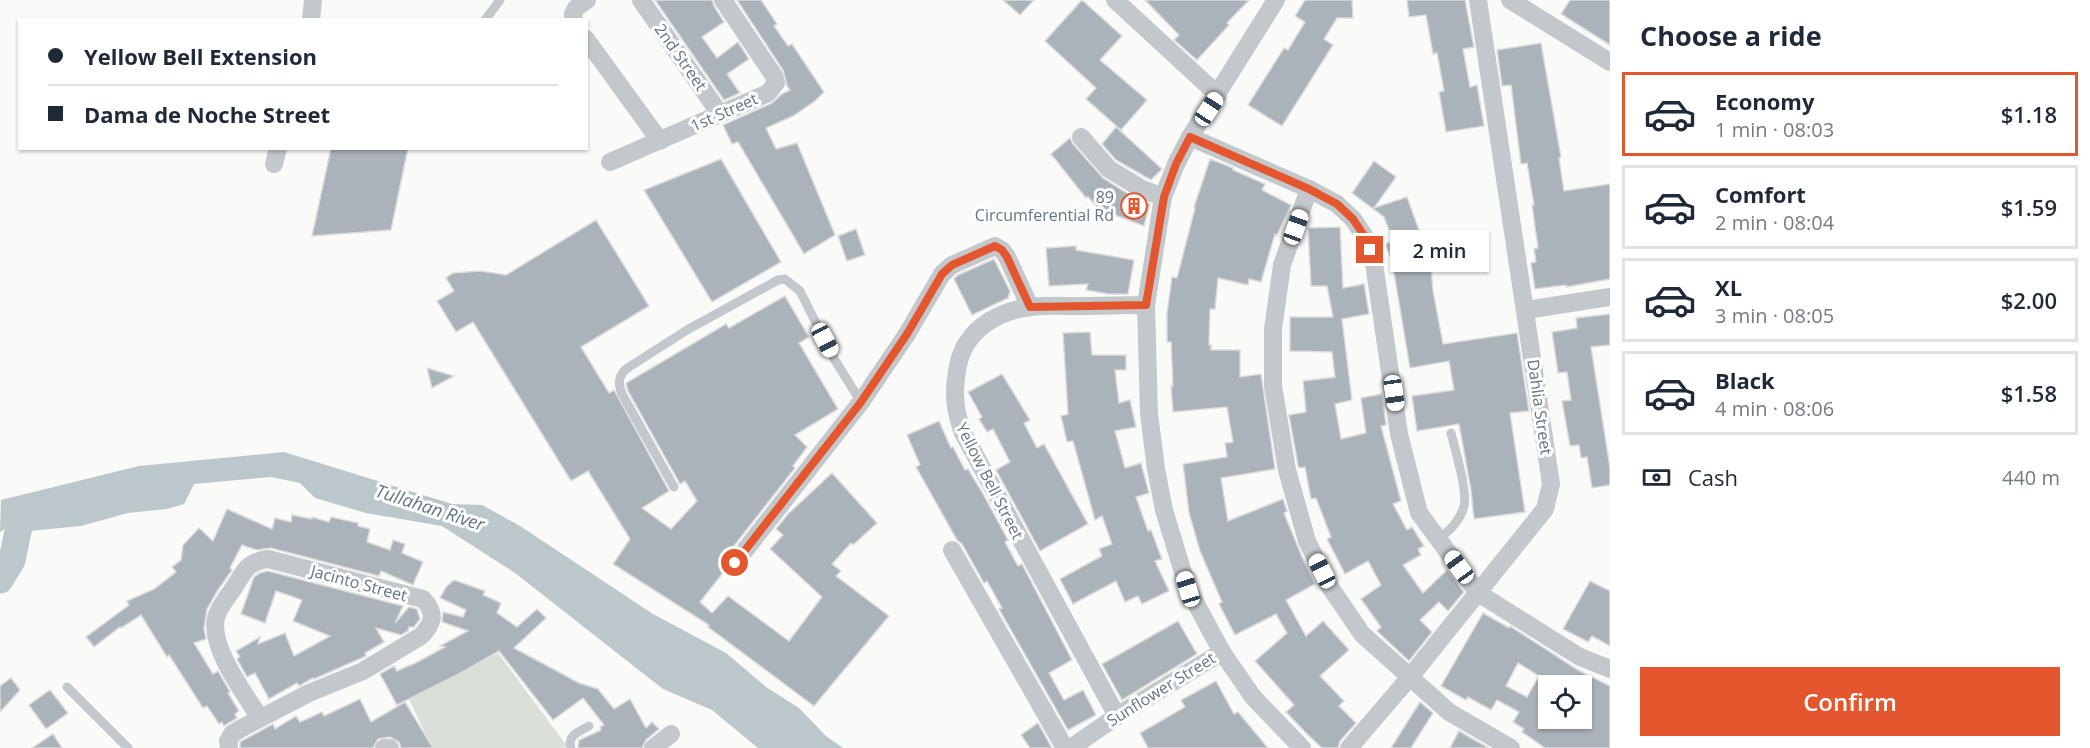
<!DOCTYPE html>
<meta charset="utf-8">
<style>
body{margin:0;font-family:"Open Sans",sans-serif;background:#f6f6f7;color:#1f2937;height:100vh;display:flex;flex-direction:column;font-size:22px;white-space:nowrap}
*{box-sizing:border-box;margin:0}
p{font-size:20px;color:#747a83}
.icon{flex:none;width:33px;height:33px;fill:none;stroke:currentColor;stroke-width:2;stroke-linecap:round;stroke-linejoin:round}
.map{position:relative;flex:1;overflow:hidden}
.panel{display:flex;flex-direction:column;background:#fff;width:480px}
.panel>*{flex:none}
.top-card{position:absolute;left:18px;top:18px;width:570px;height:132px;border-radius:0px;box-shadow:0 2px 4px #0004;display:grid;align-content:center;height:132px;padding:0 30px;background:#fff}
.tools{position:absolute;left:1538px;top:675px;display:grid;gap:12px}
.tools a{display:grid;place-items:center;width:54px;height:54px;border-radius:0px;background:#fff;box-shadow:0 2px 4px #0004;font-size:30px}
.end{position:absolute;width:27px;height:27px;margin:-14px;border:8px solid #e4572e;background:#fff;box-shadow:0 0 0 3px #fff}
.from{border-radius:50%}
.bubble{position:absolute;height:42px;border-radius:0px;background:#fff;box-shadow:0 2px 4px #0004;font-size:20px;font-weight:600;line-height:42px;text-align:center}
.car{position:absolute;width:18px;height:36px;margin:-18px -9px;border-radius:8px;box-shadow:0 0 4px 2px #0007;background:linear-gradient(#fff 24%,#345 0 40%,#fff 0 76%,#345 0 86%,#fff 0)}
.top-card b{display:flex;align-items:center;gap:21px;height:57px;font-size:22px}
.top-card b+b{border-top:2px solid #e0e1e3}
.top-card i{width:15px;height:15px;background:#1f2937}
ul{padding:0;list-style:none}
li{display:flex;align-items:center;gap:18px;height:84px;margin:0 12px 9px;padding:0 18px;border:3px solid #e0e1e3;border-radius:0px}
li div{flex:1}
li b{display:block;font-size:22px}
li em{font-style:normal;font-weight:600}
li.active{border-color:#e4572e}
li>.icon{width:54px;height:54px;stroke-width:1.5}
h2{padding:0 30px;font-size:27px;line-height:72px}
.pay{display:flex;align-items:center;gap:15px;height:66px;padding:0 30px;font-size:22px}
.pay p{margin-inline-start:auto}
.cta{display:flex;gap:12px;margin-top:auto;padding:12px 30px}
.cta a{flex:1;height:69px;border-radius:0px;background:#e4572e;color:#fff;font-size:24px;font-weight:600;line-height:69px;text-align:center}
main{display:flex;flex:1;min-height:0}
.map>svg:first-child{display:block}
.green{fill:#dadfd7}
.water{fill:#bbc7cb}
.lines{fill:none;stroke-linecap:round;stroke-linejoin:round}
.river{stroke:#bbc7cb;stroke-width:27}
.building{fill:#aab3b9;stroke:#dcdcda;stroke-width:1.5;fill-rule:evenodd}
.service{stroke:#c3c8cc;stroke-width:9}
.minor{stroke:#c3c8cc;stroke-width:18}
.route{stroke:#e4572e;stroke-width:8}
.labels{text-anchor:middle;stroke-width:6;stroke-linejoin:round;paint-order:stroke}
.street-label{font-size:16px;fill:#657683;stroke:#fff}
.poi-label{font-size:16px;fill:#657683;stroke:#fff;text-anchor:end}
.water-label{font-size:18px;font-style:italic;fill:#60757c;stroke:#fff}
</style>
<main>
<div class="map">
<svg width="1610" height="748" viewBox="0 0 1610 748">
<rect width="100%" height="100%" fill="#fafaf8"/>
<polygon class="green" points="498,653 567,746 564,748 432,748 409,699"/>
<polygon class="water" points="284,452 452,504 482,505 520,526 653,614 726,653 766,687 799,708 826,736 843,748 758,748 712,710 663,689 515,573 442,526 366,513 315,498 300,483 271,477 194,484 184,504 167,509 128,513 81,526 19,532 8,527 0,532 1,500 139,466"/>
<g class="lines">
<polyline class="river" points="0,580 12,560 21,517"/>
</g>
<g class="building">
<polygon points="655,0 712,0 714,6 724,22 702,37 717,58 738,42 749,59 727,74 740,93 724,100"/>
<polygon points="737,0 761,0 777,24 774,26 788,46 792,44 824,92 815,101 793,116 766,128 776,149 797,143 835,235 804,254 738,142 732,144 723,125 772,103 782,94 790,90 787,86 783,70"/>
<polygon points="1003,0 1034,0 1020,15"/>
<polygon points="1082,0 1122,36 1100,60 1147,100 1121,130 1086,99 1096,88 1045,41"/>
<polygon points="1145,0 1249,0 1227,23 1229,25 1197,60 1174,40 1179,35"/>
<polygon points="1305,0 1352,0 1353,18 1337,18 1324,39 1333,45 1282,126 1248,105 1284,48 1288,50 1305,22 1295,16"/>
<polygon points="1407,0 1465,0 1474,47 1463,49 1470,87 1477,85 1484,126 1446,132 1439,92 1444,91 1437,53 1433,54 1426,15 1409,17"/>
<polygon points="1570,0 1610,0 1610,45 1561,14"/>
<polygon points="1541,43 1561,157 1559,158 1564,191 1610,184 1610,279 1566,287 1566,285 1535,289 1531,263 1536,262 1534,249 1538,248 1532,205 1534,205 1527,163 1521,164 1511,85 1502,86 1497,50"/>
<polygon points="1116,127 1162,169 1151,180 1116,160 1102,144"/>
<polygon points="1070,138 1073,144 1103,178 1136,199 1150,204 1144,226 1099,209 1088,197 1086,198 1051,154"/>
<polygon points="331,148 408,148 391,230 312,236"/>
<polygon points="721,159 781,262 712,302 644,190"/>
<polygon points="1210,159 1233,168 1233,170 1265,184 1262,190 1291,205 1277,235 1275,234 1261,282 1249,279 1248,285 1218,278 1215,309 1210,309 1209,345 1211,345 1211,350 1240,350 1240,377 1261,374 1275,469 1221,478 1228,521 1283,499 1287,511 1284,513 1305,564 1315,584 1286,600 1306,636 1323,621 1349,650 1320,676 1344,701 1339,706 1356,723 1340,741 1338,748 1322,748 1308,735 1286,712 1294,705 1255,661 1287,633 1276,614 1235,635 1219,604 1222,602 1200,551 1189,513 1183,464 1227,457 1225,443 1233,442 1227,407 1173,412 1171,386 1173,386 1171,342 1167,342 1167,313 1172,277 1177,278 1195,208 1194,207"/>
<polygon points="1374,161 1396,177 1374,208 1407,197 1419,230 1430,255 1433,291 1443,344 1517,333 1529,411 1510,413 1525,512 1474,519 1471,490 1459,424 1417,431 1412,396 1454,390 1449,361 1410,368 1392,261 1385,244 1393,241 1384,217 1352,193"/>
<polygon points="596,220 649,306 581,347 609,393 614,390 669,491 642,508 671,529 697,501 685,481 680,484 628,391 626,383 726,324 729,328 785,296 809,337 799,343 838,409 795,435 807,447 793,466 795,468 726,556 724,562 726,569 700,602 712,613 728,596 789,641 822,597 770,549 783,535 776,529 788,514 832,473 877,523 853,545 851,543 832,564 841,571 836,576 889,616 814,706 708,627 709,625 613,564 630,539 588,471 571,481 473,322 456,332 437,301 454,291 446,278 453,273 481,271 506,275"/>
<polygon points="1340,227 1343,288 1364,284 1369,314 1342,319 1352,400 1335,404 1341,439 1366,433 1361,398 1382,394 1386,425 1381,426 1401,501 1393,504 1407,530 1412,527 1424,546 1418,549 1421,555 1403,565 1423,593 1447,570 1464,592 1448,611 1439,602 1420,620 1432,632 1409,661 1377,631 1381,627 1361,599 1381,585 1368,561 1345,574 1327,539 1331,537 1316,498 1311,499 1305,467 1299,468 1298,465 1289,415 1306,412 1303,381 1335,377 1332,352 1290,351 1290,317 1333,317 1327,286 1311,286 1308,228"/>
<polygon points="856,229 865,255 847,261 838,236"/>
<polygon points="1076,246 1076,250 1134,260 1128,294 1108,294 1086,290 1088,284 1049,286 1046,248"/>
<polygon points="994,259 1010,291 1008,298 972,315 954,279 958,275"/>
<polygon points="1610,314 1610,345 1591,347 1610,468 1610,485 1592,488 1587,457 1581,458 1579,445 1570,446 1562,401 1571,400 1567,372 1558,373 1552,332 1577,328 1576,318"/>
<polygon points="1090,332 1092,355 1126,355 1126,370 1115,370 1119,403 1130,400 1136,427 1115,431 1125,468 1141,463 1149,493 1136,497 1148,531 1151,530 1162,559 1155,561 1169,591 1142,604 1138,596 1125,602 1116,581 1073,604 1060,579 1102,556 1099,549 1112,544 1102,516 1095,520 1073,441 1067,442 1061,416 1068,414 1063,333"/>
<polygon points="427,368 454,376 432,388"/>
<polygon points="1002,374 1030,420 1024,423 1037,448 1044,444 1088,524 1040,551 996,470 1010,462 993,429 987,432 979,419 982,417 968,392"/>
<polygon points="939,421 951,448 953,447 965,470 968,469 982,492 1008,540 1005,542 1018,566 1022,564 1072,660 1049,673 1064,700 1083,690 1096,715 1068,730 999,609 1002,608 987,581 984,583 962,544 957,540 916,467 920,465 907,435"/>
<polygon points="227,509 272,529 275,518 291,522 292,515 312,519 312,517 329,522 331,517 358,523 358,526 370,529 367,542 390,550 393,540 405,544 402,553 423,562 413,585 381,571 379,576 271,548 257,550 242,545 230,568 232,570 218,590 207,609 204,629 206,639 194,643 213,674 218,671 230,692 228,693 239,711 235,714 237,718 224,726 222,722 219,724 207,706 203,708 169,655 167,657 141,615 121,628 120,627 94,647 86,637 129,605 127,601 154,589 176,572 172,567 181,560 183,545 199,528 213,541"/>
<polygon points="268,571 403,606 395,623 409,607 417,609 420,619 414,627 409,627 408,631 401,635 376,628 384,642 365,653 366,656 314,679 313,678 299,686 297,683 269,699 255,673 247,677 237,659 240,657 236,651 260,637 258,644 285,633 294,656 330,636 293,621 302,600 276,591 265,623 241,614 254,577 260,573"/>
<polygon points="454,580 485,591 483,595 501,603 497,613 517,627 537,609 546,618 514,648 579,683 598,689 614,709 630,699 646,728 652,722 659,729 646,740 642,748 578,748 579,740 601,730 600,727 604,725 583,698 553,720 499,651 459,674 397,705 380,674 394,666 397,671 410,665 410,666 445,647 440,646 468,631 442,622 443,612 463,617 466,610 440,598 446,587"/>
<polygon points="1590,581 1610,591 1610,646 1592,636 1588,642 1563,629"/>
<path d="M1483,613L1509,628L1510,626L1578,670L1610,686V748H1545L1522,732L1524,729L1513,722L1519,712L1497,700L1491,710L1468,697L1466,700L1441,686ZM1518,663L1539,676L1527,697L1506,686ZM1548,686H1581V718H1548Z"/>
<polygon points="1178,621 1197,654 1122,700 1102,664"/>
<polygon points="11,678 20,690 0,712 0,686"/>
<polygon points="1216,681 1234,714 1238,712 1268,748 1148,748 1140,733 1185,707 1181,700"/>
<polygon points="50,690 68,713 46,729 29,705"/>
<polygon points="360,699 371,722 405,702 433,748 401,748 399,742 390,737 378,739 373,748 240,748 240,742 273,724 275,729 296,716 300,722 322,712 324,716"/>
<polygon points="1420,702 1433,713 1411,748 1391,748"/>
<polygon points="1038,723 1052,748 1030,748 1021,735"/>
<polygon points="1459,731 1478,742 1489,748 1450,748"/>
<polygon points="53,734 62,748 32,748"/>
</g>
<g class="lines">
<g class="service">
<polyline points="485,20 500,0"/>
<path d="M674,487L622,394C618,384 618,377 626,369L687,330L778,280L785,279L800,291L833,357L861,402"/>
<path d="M1438,539C1450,531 1460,521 1464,506C1468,493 1455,448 1451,433"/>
<polyline points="67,687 128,748"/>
<path d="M571,748C567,735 579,732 589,726"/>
</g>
<g class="minor">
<polyline points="641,0 720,114"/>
<polyline points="1115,0 1218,95"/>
<polyline points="1276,0 1190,137 1176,164 1163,197 1146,305 1149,414 1156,469 1164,510 1188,589 1222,652 1253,697 1302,748"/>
<polyline points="1510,0 1610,62"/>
<polyline points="311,20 313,0"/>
<polyline points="574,20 573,14 576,8 587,0"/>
<polyline points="586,39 660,141"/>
<polyline points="1081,137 1109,169 1142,189 1163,197"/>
<polyline points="1190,137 1309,189 1337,204 1353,219 1365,237 1374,263 1399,434 1419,513 1478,593 1580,657 1610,669"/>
<polyline points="610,162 768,93 776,83 774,76 723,0"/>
<polyline points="274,164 278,148"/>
<polyline points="1309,189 1282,265 1273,329 1273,386 1287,470 1307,541 1330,587 1362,634 1449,712 1511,748"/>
<polyline points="1526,310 1610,297"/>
<polyline points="952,550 1065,748"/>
<polyline points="735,563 861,402 907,334 942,274 952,265 995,246 1002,250 1007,257 1030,307"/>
<path d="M1117,716L963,433C955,411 953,394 957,371C962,333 994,311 1031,307C1046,305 1062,306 1077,306C1100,306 1123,305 1146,305"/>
<path d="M229,748L228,741L232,734L240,729L309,693L363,671L421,636C434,623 436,613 423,599L268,559C247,562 245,570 235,586C228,597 219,606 216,618C209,647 245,694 260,718"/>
<polyline points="384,748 390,748"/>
<polyline points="653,748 671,734"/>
<polyline points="1071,748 1117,716 1222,652"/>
<polyline points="1349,748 1410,677 1545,509 1551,484 1478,0"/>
</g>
</g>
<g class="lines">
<polyline class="route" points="735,563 861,402 907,334 942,274 952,265 995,246 1002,250 1007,257 1030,307 1146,305 1164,197 1176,164 1190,137 1309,189 1337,204 1353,219 1365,237 1370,250"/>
</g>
<defs>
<g id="building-ring" transform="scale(1.35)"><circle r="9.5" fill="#fff" stroke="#e4572e" stroke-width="1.5"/><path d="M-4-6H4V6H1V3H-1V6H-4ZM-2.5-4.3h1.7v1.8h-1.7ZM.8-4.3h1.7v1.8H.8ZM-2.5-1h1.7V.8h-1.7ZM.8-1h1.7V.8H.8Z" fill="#e4572e"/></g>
</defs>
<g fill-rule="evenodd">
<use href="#building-ring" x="1134" y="206"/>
</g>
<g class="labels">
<g class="street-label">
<text transform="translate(681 57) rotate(55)" y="6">2nd Street</text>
<text transform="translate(724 112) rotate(-24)" y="6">1st Street</text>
<text transform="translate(1540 407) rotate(82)" y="6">Dahlia Street</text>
<text transform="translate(990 481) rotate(63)" y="6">Yellow Bell Street</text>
<text transform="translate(359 583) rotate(15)" y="6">Jacinto Street</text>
<text transform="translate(1161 689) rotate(-32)" y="6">Sunflower Street</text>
</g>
<g class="poi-label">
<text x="1114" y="203">89<tspan x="1114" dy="18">Circumferential Rd</tspan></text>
</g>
<g class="water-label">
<text transform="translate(430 508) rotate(18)" y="6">Tullahan River</text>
</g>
</g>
</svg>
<div class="tools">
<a><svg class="icon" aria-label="locate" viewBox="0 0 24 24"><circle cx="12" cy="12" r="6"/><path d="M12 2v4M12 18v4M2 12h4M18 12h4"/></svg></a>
</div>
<i class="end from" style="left:735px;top:563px"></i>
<i class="end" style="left:1370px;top:250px"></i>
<div class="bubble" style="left:1390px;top:230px;width:99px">2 min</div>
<i class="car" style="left:1209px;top:109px;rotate:33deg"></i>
<i class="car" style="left:1296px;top:227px;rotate:20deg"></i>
<i class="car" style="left:825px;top:340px;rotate:152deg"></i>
<i class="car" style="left:1394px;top:393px;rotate:172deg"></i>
<i class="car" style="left:1459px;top:567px;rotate:324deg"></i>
<i class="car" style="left:1322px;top:571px;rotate:333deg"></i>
<i class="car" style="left:1188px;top:589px;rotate:343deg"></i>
<div class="top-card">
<b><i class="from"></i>Yellow Bell Extension</b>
<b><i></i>Dama de Noche Street</b>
</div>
</div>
<section class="panel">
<h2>Choose a ride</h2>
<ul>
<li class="active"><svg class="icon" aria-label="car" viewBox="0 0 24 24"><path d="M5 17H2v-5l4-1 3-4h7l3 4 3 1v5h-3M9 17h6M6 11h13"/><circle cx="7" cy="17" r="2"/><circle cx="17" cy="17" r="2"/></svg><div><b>Economy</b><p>1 min · 08:03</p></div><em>$1.18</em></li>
<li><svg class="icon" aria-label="car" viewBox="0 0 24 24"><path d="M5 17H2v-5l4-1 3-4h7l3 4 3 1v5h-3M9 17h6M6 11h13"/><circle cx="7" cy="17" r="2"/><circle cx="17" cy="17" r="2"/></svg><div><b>Comfort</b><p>2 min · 08:04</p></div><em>$1.59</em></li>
<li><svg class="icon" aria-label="car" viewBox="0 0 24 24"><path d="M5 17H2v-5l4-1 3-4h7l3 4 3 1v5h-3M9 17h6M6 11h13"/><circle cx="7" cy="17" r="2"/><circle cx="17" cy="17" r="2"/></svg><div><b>XL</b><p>3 min · 08:05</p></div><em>$2.00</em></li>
<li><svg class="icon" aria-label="car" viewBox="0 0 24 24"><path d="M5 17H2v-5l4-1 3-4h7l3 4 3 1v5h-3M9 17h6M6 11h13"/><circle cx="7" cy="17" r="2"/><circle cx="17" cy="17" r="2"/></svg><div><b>Black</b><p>4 min · 08:06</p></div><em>$1.58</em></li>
</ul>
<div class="pay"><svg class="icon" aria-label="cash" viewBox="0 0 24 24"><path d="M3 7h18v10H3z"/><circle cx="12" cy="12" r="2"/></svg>Cash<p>440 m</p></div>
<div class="cta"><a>Confirm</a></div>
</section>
</main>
